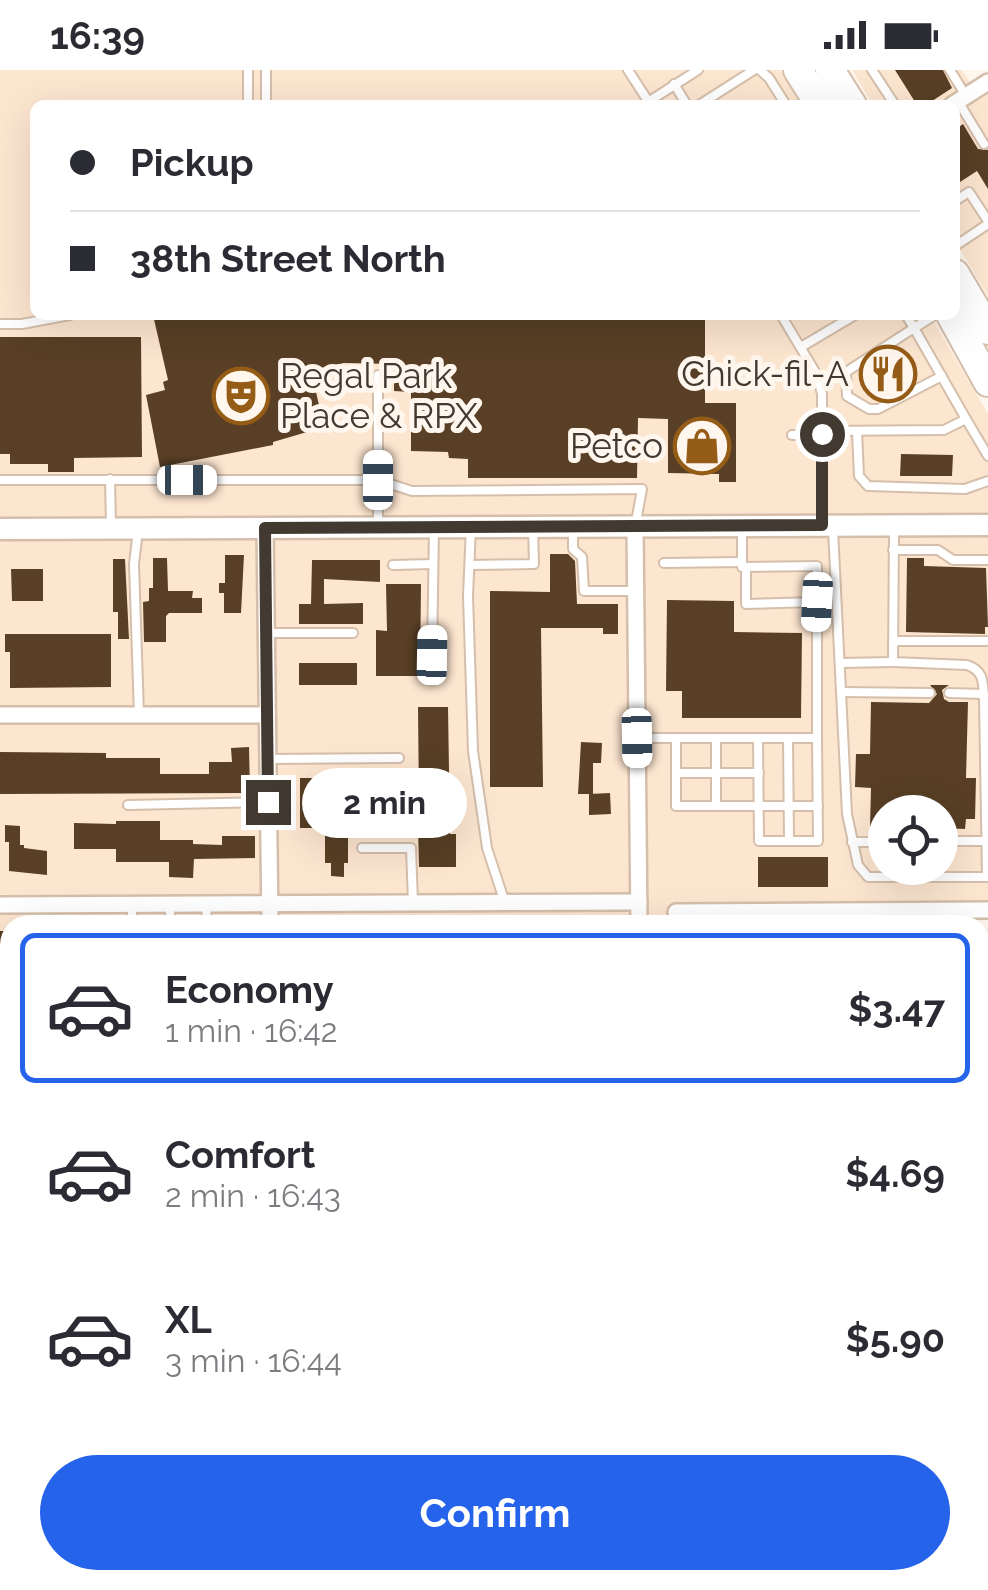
<!DOCTYPE html>
<meta charset="utf-8">
<style>
body{margin:0;font-family:Raleway,sans-serif;background:#f2f2f3;color:#2b2b33;height:100vh;display:flex;flex-direction:column;font-size:38px;white-space:nowrap}
*{box-sizing:border-box;margin:0}
p{font-size:32px;color:#7c7c81}
.icon{flex:none;width:55px;height:55px;fill:none;stroke:currentColor;stroke-width:2;stroke-linecap:round;stroke-linejoin:round}
.map{position:relative;flex:1;overflow:hidden}
.drawer{position:absolute;left:0px;top:845px;width:990px;height:675px;display:flex;flex-direction:column;background:#fff;border-radius:30px 30px 0 0;box-shadow:0 10px 40px #0002}
.drawer>*{flex:none}
.guide{position:absolute;left:30px;top:30px;width:930px;height:220px;border-radius:15px;box-shadow:0 10px 40px #0002;display:grid;align-content:center;height:220px;padding:0 40px;background:#fff}
.controls{position:absolute;left:868px;top:725px;display:grid;gap:20px}
.controls a{display:grid;place-items:center;width:90px;height:90px;border-radius:50%;background:#fff;box-shadow:0 10px 40px #0002;font-size:50px}
.end{position:absolute;width:45px;height:45px;margin:-22px;border:12px solid #423930;background:#fff;box-shadow:0 0 0 5px #fff}
.from{border-radius:50%}
.bubble{position:absolute;height:70px;border-radius:35px;background:#fff;box-shadow:0 10px 40px #0002;font-size:32px;font-weight:700;line-height:70px;text-align:center}
.car{position:absolute;width:30px;height:60px;margin:-30px -15px;border-radius:12px;box-shadow:0 0 8px 2px #0007;background:linear-gradient(#fff 24%,#345 0 40%,#fff 0 76%,#345 0 86%,#fff 0)}
.guide b{display:flex;align-items:center;gap:35px;height:95px;font-size:38px}
.guide b+b{border-top:2px solid #e1e1e2}
.guide i{width:25px;height:25px;background:#2b2b33}
ul{padding:18px 0 0;list-style:none}
li{display:flex;align-items:center;gap:30px;height:150px;margin:0 20px 15px;padding:0 20px;border:5px solid transparent;border-radius:15px}
li div{flex:1}
li b{display:block;font-size:38px}
li em{font-style:normal;font-weight:700}
li.active{border-color:#2563eb}
li>.icon{width:90px;height:90px;stroke-width:1.5}
.primary-button{display:flex;gap:20px;margin-top:auto;padding:20px 40px}
.primary-button a{flex:1;height:115px;border-radius:60px;background:#2563eb;color:#fff;font-size:40px;font-weight:700;line-height:115px;text-align:center}
.status{display:flex;justify-content:space-between;align-items:center;height:70px;padding:0 50px;background:#fff;direction:ltr}
.status svg{height:28px;fill:currentColor}
.map>svg:first-child{display:block}
.built{fill:#fde6d0;fill-rule:evenodd}
.green{fill:#dee9d1}
.water{fill:#a5d7e0}
.lines{fill:none;stroke-linecap:round;stroke-linejoin:round}
.stream{stroke:#a5d7e0;stroke-width:4}
.building{fill:#583f25}
.lane-casing{stroke:#d5bfab;stroke-width:12}
.street-casing{stroke:#d5bfab;stroke-width:20}
.secondary-casing{stroke:#d5bfab;stroke-width:25}
.highway-casing{stroke:#d5bfab;stroke-width:32}
.lane{stroke:#fff;stroke-width:8}
.street{stroke:#fff;stroke-width:15}
.secondary{stroke:#fff;stroke-width:20}
.highway{stroke:#fff;stroke-width:28}
.route{stroke:#423930;stroke-width:12}
.labels{text-anchor:middle;stroke-width:10;stroke-linejoin:round;paint-order:stroke}
.poi-label{font-size:35px;fill:#423930;stroke:#fff6ed;text-anchor:end}
</style>
<div class="status"><b>16:39</b><svg viewBox="0 0 49 12"><path d="M0 12V9h3v3zM5 12V6h3v6zM10 12V3h3v9zM15 12V0h3v12zM26 1h20v11H26zM47 4h2v5h-2z"/></svg></div>
<div class="map">
<svg width="988" height="1520" viewBox="0 0 988 1520">
<rect width="100%" height="100%" fill="#fff6ed"/>
<g class="built">
<polygon points="0,0 780,0 802,35 35,35 35,245 930,245 988,344 988,447 0,452"/>
<polygon points="852,0 962,0 971,14 939,35 873,35"/>
<polygon points="988,21 988,226 955,171 955,42"/>
<path d="M988,462V832L670,834V845H651L650,855H646L642,464ZM885,742H940V798H885Z"/>
<polygon points="629,464 632,825 276,827 272,465"/>
<polygon points="259,465 261,637 0,637 0,466"/>
<polygon points="0,652 261,652 263,827 0,828"/>
<polygon points="633,840 633,855 276,855 276,841"/>
<polygon points="263,841 263,855 10,855 10,941 0,941 0,842"/>
<polygon points="980,1217 988,1217 988,1520 841,1520 832,1510 980,1510"/>
</g>
<polygon class="green" points="0,1207 10,1207 10,1510 665,1510 665,1520 0,1520"/>
<polygon class="water" points="716,1510 832,1510 841,1520 718,1520"/>
<g class="lines">
<polyline class="stream" points="0,1218 10,1218"/>
</g>
<g class="building">
<polygon points="895,0 943,0 952,18 926,35 917,35"/>
<polygon points="963,54 978,79 988,80 988,119 977,101 960,112 955,104 955,60"/>
<polygon points="153,245 705,245 705,333 736,333 736,412 719,412 719,404 668,403 668,349 638,348 637,408 468,408 468,389 449,388 448,382 411,381 411,322 394,321 394,294 344,293 311,300 324,357 273,372 273,375 160,397 146,325 165,320 163,312 168,310"/>
<polygon points="0,267 141,267 142,387 74,388 74,402 48,402 48,394 10,394 10,384 0,384"/>
<polygon points="905,281 917,303 872,327 860,305"/>
<polygon points="901,384 953,385 952,406 900,406"/>
<polygon points="550,484 568,484 575,491 577,534 618,534 618,564 603,564 603,558 541,558 543,717 490,717 490,521 550,522"/>
<polygon points="225,485 244,485 241,543 224,543 224,523 219,523 219,513 225,513"/>
<polygon points="153,488 167,488 168,521 193,521 192,528 202,528 202,543 169,543 166,546 166,572 144,572 143,532 149,531 149,518 153,518"/>
<polygon points="907,488 924,488 924,496 986,498 988,557 985,557 985,564 906,562"/>
<polygon points="113,489 125,489 129,569 118,569 118,542 113,542"/>
<polygon points="312,490 380,490 380,512 324,509 324,534 363,533 363,554 299,554 299,534 311,534"/>
<polygon points="11,499 43,499 43,531 12,531"/>
<polygon points="386,514 421,514 420,606 376,606 376,560 387,561"/>
<polygon points="667,530 734,531 734,562 802,563 801,648 682,648 682,621 666,621"/>
<polygon points="5,564 111,564 111,617 10,618 10,582 5,582"/>
<rect x="299" y="593" width="58" height="22"/>
<polygon points="930,615 949,615 942,620 944,629 949,632 968,632 966,708 976,708 975,749 966,749 965,759 940,758 940,742 885,742 885,757 870,757 871,718 855,717 856,684 870,684 871,632 929,633 937,624"/>
<polygon points="418,637 448,637 450,764 456,764 456,797 419,797 418,757 348,758 348,793 344,793 344,807 331,806 331,793 325,793 325,758 300,758 300,708 376,708 376,735 419,735"/>
<polygon points="581,672 602,673 601,693 593,693 593,724 578,724"/>
<polygon points="249,677 250,723 0,724 0,682 106,683 106,688 160,688 160,704 209,704 209,692 232,692 231,678"/>
<polygon points="610,723 611,744 589,745 589,724"/>
<polygon points="116,751 160,751 160,770 193,770 193,774 222,775 222,766 255,766 255,788 194,789 193,808 169,807 169,792 116,792 116,779 74,779 74,753 116,754"/>
<polygon points="5,755 20,756 20,775 24,775 24,778 47,781 47,805 9,801 9,772 5,772"/>
<rect x="758" y="787" width="70" height="30"/>
<rect x="0" y="861" width="10" height="37"/>
</g>
<g class="lines">
<g class="lane-casing">
<g id="lane">
<polyline points="248,0 248,35"/>
<polyline points="266,0 266,35"/>
<polyline points="628,0 650,34"/>
<polyline points="760,0 769,8 786,35"/>
<polyline points="872,0 895,35"/>
<polyline points="950,0 966,26"/>
<polyline points="674,14 687,35"/>
<polyline points="958,31 984,74"/>
<polyline points="648,32 698,0"/>
<polyline points="699,35 754,0"/>
<polyline points="955,131 969,122 988,151"/>
<polyline points="955,176 988,154"/>
<polyline points="781,245 817,305 822,324 822,455"/>
<polyline points="906,245 914,258 935,245"/>
<polyline points="0,254 22,254 70,245"/>
<polyline points="801,277 855,245"/>
<polyline points="378,305 378,455"/>
<polyline points="966,349 988,386"/>
<polyline points="822,361 944,360 966,349 914,258 846,302 847,326 869,339 878,339 942,306"/>
<polyline points="857,361 859,406 868,416 965,419 988,411"/>
<polyline points="792,365 822,365"/>
<polyline points="110,409 111,455"/>
<polyline points="0,410 378,410 412,421 642,419 636,452"/>
<polyline points="471,457 468,526 473,681 487,778 505,833"/>
<polyline points="573,457 573,479 582,487 584,521 636,521"/>
<polyline points="833,459 847,744 858,795 868,807 988,807"/>
<polyline points="138,460 134,494 139,645"/>
<path d="M894,460L893,592L967,595C985,601 983,614 984,631H988"/>
<polyline points="893,480 938,480 953,490 988,490"/>
<polyline points="664,493 742,492"/>
<polyline points="393,495 433,494"/>
<polyline points="470,495 534,494 533,457"/>
<polyline points="746,497 746,534 817,532"/>
<polyline points="266,563 353,563"/>
<polyline points="893,571 988,571"/>
<polyline points="432,585 434,458"/>
<polyline points="841,593 893,592"/>
<polyline points="842,622 930,623"/>
<polyline points="949,623 984,624"/>
<polyline points="984,631 987,807"/>
<polyline points="637,668 817,668 817,496 742,497 742,460"/>
<polyline points="676,668 676,736 818,736"/>
<polyline points="758,668 759,771 818,771 817,668"/>
<polyline points="788,668 789,771"/>
<polyline points="268,689 399,688"/>
<polyline points="676,703 759,703"/>
<polyline points="128,735 268,732"/>
<polyline points="716,736 716,668"/>
<polyline points="940,771 986,771"/>
<polyline points="852,772 885,772"/>
<polyline points="362,778 411,778 413,833"/>
<polyline points="170,834 170,855"/>
<polyline points="206,834 207,855"/>
<polyline points="132,835 132,855"/>
<polyline points="980,1308 988,1307"/>
<polyline points="980,1390 988,1390"/>
<polyline points="275,1510 275,1520"/>
</g>
</g>
<g class="street-casing">
<g id="street">
<polyline points="952,35 988,12"/>
<polyline points="635,457 639,855"/>
<polyline points="265,458 270,855"/>
<polyline points="0,645 267,645"/>
<polyline points="0,835 639,832"/>
<polyline points="676,842 988,840"/>
<polyline points="980,1002 988,1002"/>
<polyline points="0,1023 10,1023"/>
<polyline points="980,1137 988,1137"/>
<polyline points="980,1210 988,1210"/>
</g>
</g>
<g class="secondary-casing">
<polyline id="secondary" points="0,459 988,455"/>
</g>
<g class="highway-casing">
<g id="highway">
<polyline points="798,0 820,35"/>
<polyline points="830,0 852,35"/>
<polyline points="955,204 988,260"/>
<polyline points="951,245 988,312"/>
</g>
</g>
<use href="#lane" class="lane"/>
<use href="#street" class="street"/>
<use href="#secondary" class="secondary"/>
<use href="#highway" class="highway"/>
</g>
<g class="lines">
<polyline class="route" points="268,732 265,458 822,455 822,364"/>
</g>
<defs>
<g id="restaurant-ring" transform="scale(2.875)"><circle r="9.5" fill="#fff6ed" stroke="#945c16" stroke-width="1.5"/><path d="M-5-6h1v4h1v-4h1v4h1v-4h1v5L-1.5 .5V6h-2V.5L-5-1ZM5-6V6H3V1.5H1.5Q1.5-4 5-6Z" fill="#945c16"/></g>
<g id="theatre-ring" transform="scale(2.875)"><circle r="9.5" fill="#fff6ed" stroke="#945c16" stroke-width="1.5"/><path d="M-5-5.5Q0-4 5-5.5V0Q5 5 0 6Q-5 5-5 0ZM-3.3-2.5H-1v1.5H-3.3ZM1-2.5H3.3v1.5H1ZM-2.8 1Q0 5.5 2.8 1Z" fill="#945c16"/></g>
<g id="shop-ring" transform="scale(2.875)"><circle r="9.5" fill="#fff6ed" stroke="#945c16" stroke-width="1.5"/><path d="M-5-2.5h2.3a2.7 3.5 0 0 1 5.4 0H5L5.5 6h-11ZM-1.5-2.5h3a1.5 2.3 0 0 0-3 0Z" fill="#945c16"/></g>
</defs>
<g fill-rule="evenodd">
<use href="#restaurant-ring" x="888" y="304"/>
<use href="#theatre-ring" x="241" y="326"/>
<use href="#shop-ring" x="702" y="376"/>
</g>
<g class="labels">
<g class="poi-label">
<text x="849" y="316">Chick-fil-A</text>
<text x="280" y="318" text-anchor="start">Regal Park<tspan x="280" dy="40">Place &amp; RPX</tspan></text>
<text x="663" y="388">Petco</text>
</g>
</g>
</svg>
<div class="controls">
<a><svg class="icon" aria-label="locate" viewBox="0 0 24 24"><circle cx="12" cy="12" r="6"/><path d="M12 2v4M12 18v4M2 12h4M18 12h4"/></svg></a>
</div>
<i class="end from" style="left:822px;top:364px"></i>
<i class="end" style="left:268px;top:732px"></i>
<div class="bubble" style="left:302px;top:698px;width:165px">2 min</div>
<i class="car" style="left:187px;top:410px;rotate:90deg"></i>
<i class="car" style="left:378px;top:410px;rotate:0deg"></i>
<i class="car" style="left:817px;top:532px;rotate:183deg"></i>
<i class="car" style="left:432px;top:585px;rotate:1deg"></i>
<i class="car" style="left:637px;top:668px;rotate:179deg"></i>
<div class="guide">
<b><i class="from"></i>Pickup</b>
<b><i></i>38th Street North</b>
</div>
<section class="drawer">
<ul>
<li class="active"><svg class="icon" aria-label="car" viewBox="0 0 24 24"><path d="M5 17H2v-5l4-1 3-4h7l3 4 3 1v5h-3M9 17h6M6 11h13"/><circle cx="7" cy="17" r="2"/><circle cx="17" cy="17" r="2"/></svg><div><b>Economy</b><p>1 min · 16:42</p></div><em>$3.47</em></li>
<li><svg class="icon" aria-label="car" viewBox="0 0 24 24"><path d="M5 17H2v-5l4-1 3-4h7l3 4 3 1v5h-3M9 17h6M6 11h13"/><circle cx="7" cy="17" r="2"/><circle cx="17" cy="17" r="2"/></svg><div><b>Comfort</b><p>2 min · 16:43</p></div><em>$4.69</em></li>
<li><svg class="icon" aria-label="car" viewBox="0 0 24 24"><path d="M5 17H2v-5l4-1 3-4h7l3 4 3 1v5h-3M9 17h6M6 11h13"/><circle cx="7" cy="17" r="2"/><circle cx="17" cy="17" r="2"/></svg><div><b>XL</b><p>3 min · 16:44</p></div><em>$5.90</em></li>
</ul>
<div class="primary-button"><a>Confirm</a></div>
</section>
</div>
